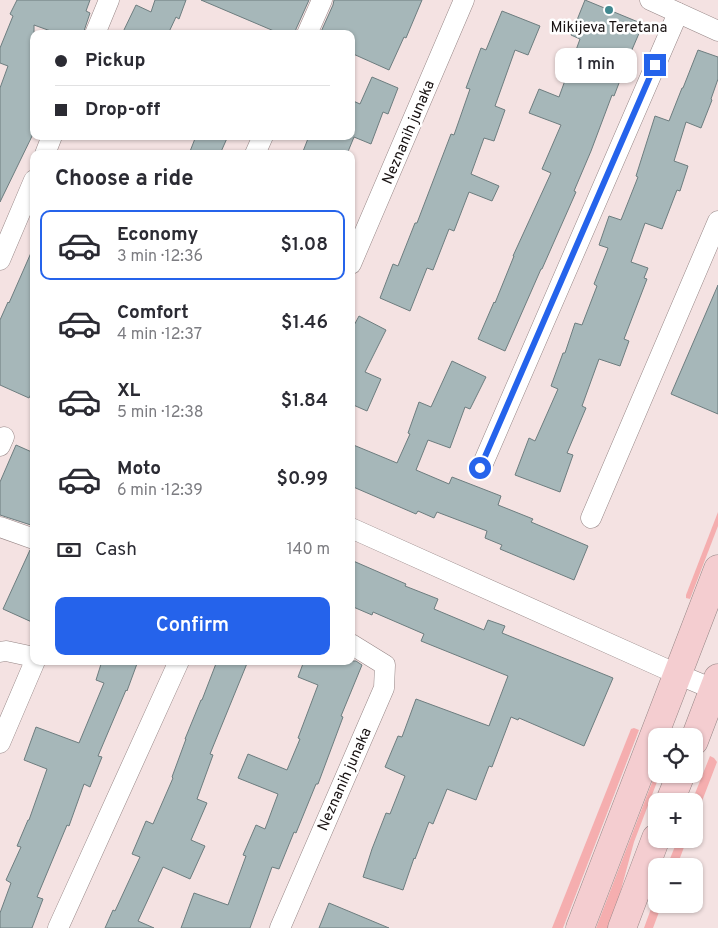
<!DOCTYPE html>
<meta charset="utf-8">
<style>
body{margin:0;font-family:Overpass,sans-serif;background:#f2f2f3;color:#2b2b33;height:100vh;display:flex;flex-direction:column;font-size:19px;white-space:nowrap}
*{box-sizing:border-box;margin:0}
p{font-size:16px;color:#7c7c81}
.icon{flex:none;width:28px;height:28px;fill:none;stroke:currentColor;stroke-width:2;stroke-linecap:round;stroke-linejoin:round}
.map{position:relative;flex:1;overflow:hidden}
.panel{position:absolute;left:30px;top:150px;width:325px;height:515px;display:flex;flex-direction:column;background:#fff;border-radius:10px;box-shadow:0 1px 4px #0004}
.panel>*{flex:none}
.hud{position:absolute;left:30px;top:30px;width:325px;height:110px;border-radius:10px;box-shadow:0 1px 4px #0004;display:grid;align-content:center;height:110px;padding:0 25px;background:#fff}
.controls{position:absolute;left:648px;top:728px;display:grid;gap:10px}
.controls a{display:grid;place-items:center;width:55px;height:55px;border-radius:10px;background:#fff;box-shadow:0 1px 4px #0004;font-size:25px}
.end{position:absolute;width:22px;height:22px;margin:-11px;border:6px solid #2563eb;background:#fff;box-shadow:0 0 0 2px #fff}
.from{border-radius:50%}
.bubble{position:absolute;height:35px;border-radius:10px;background:#fff;box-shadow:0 1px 4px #0004;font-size:16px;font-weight:600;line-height:35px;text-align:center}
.hud b{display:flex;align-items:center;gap:18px;height:48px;font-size:19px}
.hud b+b{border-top:1px solid #e1e1e2}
.hud i{width:12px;height:12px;background:#2b2b33}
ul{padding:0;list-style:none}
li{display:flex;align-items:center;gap:15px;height:70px;margin:0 10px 8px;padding:0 15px;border:2px solid transparent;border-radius:10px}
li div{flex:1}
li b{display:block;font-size:19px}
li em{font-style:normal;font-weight:600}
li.active{border-color:#2563eb}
li>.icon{width:45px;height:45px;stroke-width:1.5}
h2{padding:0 25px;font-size:22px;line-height:60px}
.pay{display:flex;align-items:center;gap:12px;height:55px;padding:0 25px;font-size:19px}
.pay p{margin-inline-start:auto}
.action{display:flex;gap:10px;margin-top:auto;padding:10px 25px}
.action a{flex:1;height:58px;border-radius:10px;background:#2563eb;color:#fff;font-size:20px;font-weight:600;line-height:58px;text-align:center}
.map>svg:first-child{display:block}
.green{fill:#f5aeaf}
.building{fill:#a6b7b9;stroke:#6d7d7f}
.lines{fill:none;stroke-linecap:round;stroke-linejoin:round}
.minor-casing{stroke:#968686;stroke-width:21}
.secondary-casing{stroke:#968686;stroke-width:29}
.minor{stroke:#fff;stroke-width:20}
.secondary{stroke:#f4cdd0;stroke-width:28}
.route{stroke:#2563eb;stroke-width:6}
.poi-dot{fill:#41888f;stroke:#fff;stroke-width:2}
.labels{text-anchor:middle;stroke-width:5;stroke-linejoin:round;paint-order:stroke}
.poi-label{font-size:15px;fill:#181212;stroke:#fff}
.street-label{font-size:15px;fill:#181212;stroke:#fff}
</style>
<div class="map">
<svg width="718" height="928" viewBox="0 0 718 928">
<rect width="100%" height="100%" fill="#f4e2e2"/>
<g class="green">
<polygon points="718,512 718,526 690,599 686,598 686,595"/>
<polygon points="634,728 639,730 563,928 552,928 631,729"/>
<polygon points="710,756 714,758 717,762 694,822 694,801 692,801"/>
<polygon points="656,772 656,774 660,774 634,842 616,908 609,928 596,928"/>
<polygon points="678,839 687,839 677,866 667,866"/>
<polygon points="656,895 656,904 662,904 653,928 644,928"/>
</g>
<g class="building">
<polygon points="17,0 90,0 86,11 90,13 83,34 59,34 34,25 34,132 0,202 0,88 8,66 0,63 0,48 13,16 10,14"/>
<polygon points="155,0 186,0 179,19 176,17 168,34 122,34 136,5 151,12"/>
<polygon points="201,0 309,0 296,29 295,34 281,34"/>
<polygon points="334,0 422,0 406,38 404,37 389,70 351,53 351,34 320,34 333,5"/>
<polygon points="585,0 643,24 631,52 614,96 612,95 591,151 574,191 576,192 542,269 541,269 505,351 478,339 494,302 495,303 514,256 513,256 551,173 542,169 561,125 529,113 539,89 559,97 580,39 571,35"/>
<polygon points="502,11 540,26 528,55 515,50 495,106 505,110 494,141 484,138 471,174 499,186 492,201 469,192 454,231 449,229 433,270 427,268 410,311 380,298 393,264 398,266 415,223 417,223 451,134 454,135 470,89 466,88 481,48 486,50"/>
<polygon points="698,50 718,57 718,79 711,99 712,100 701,128 686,122 674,161 688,166 680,191 677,190 662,229 645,223 631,262 648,268 644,278 647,279 624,339 629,341 620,366 599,359 582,406 586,408 567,453 573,455 560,492 515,475 529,438 535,441 558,389 551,386 563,353 565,353 575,323 582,325 597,286 594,284 608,248 599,245 609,216 621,220 638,177 636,176 655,116 669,121 682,88 683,88"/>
<polygon points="372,77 398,88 388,114 383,112 371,144 354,137 347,154 302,154 309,136 352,136 351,136 351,100 360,104"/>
<polygon points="196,136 228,136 220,154 189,154"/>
<polygon points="34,246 34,388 29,398 0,385 0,320 8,302 9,303"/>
<polygon points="718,285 718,414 671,394"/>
<polygon points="359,316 386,330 365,372 381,379 367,411 351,404 351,331"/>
<polygon points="452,361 486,377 470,409 465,407 450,448 428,440 416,470 449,484 452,477 501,496 498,505 533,519 531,522 588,546 574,580 500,549 502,545 485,538 487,531 437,512 434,518 418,511 416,514 351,486 351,444 397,463 410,434 408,433 419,402 431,407"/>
<polygon points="16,445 34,453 34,526 0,515 0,482"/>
<polygon points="30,550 34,551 34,623 3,609"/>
<polygon points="351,560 406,584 405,586 438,599 434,609 484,630 488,620 505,626 502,633 613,678 584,746 519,718 518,720 511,717 492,767 489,766 476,800 447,789 433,824 429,822 415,859 414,858 403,890 363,877 372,849 386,813 390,814 405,776 385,767 398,736 402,737 416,699 489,726 508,676 421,641 424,634 373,612 372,615 351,606"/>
<polygon points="102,661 138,661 127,691 126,690 98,756 102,757 90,787 84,784 69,826 67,825 37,897 43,899 32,928 0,928 0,913 11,883 6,880 21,847 17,846 28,820 29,820 47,769 24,760 36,727 79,743 104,683 96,680"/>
<polygon points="217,661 248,661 210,754 213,755 197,799 207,803 191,840 205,846 190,879 163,867 138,921 154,928 105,928 113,910 115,911 140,857 132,854 146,821 153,824 173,778 172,777 186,739 185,739 201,700 202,700"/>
<polygon points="304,661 356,661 362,665 341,716 343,717 318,784 316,784 296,833 294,832 279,869 272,867 250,928 181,928 194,893 228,905 246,856 243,855 256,825 265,829 278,794 238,778 248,754 287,770 300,739 298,738 318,685 298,677"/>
<polygon points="329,903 389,928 319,928"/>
</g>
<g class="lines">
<g class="minor-casing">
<g id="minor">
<polyline points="650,0 718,31"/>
<polyline points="95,34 109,0"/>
<polyline points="307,34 322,0"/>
<polyline points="45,154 52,136"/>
<polyline points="255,154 263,136"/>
<polyline points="0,260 34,180"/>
<polyline points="351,264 464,0"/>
<polyline points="0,446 4,437"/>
<polyline points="481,468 678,13"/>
<polyline points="591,518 718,221"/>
<polyline points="0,527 34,539"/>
<polyline points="351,528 677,674 713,689"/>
<polyline points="0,652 6,651 34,657"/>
<polyline points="0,743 35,661"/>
<polyline points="58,928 179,661"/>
<polyline points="280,928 384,688 385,665 351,644"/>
</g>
</g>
<g class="secondary-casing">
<g id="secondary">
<polyline points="694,741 718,678"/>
<polyline points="670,801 681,774"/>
<polyline points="580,928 718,569"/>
<polyline points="622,928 656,838"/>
</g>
</g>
<use href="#minor" class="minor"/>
<use href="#secondary" class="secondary"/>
</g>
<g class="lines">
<polyline class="route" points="480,468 655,65"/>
</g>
<circle class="poi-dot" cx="609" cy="10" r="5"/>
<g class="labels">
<g class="poi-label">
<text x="609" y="32">Mikijeva Teretana</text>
</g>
<g class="street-label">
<text transform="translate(408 132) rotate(-67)" y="5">Neznanih junaka</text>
<text transform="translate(344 779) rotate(-66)" y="5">Neznanih junaka</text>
</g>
</g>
</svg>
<div class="controls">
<a><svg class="icon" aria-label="locate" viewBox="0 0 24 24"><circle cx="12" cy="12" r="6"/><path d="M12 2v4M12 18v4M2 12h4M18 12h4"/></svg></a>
<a>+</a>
<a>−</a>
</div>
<i class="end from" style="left:480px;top:468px"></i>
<i class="end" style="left:655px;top:65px"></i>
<div class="bubble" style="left:555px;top:48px;width:82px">1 min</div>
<div class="hud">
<b><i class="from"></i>Pickup</b>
<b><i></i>Drop-off</b>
</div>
<section class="panel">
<h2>Choose a ride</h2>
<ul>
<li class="active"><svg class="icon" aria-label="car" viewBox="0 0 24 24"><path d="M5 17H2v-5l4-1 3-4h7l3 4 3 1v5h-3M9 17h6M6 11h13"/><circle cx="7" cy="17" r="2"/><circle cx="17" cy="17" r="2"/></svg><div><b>Economy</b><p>3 min · 12:36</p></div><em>$1.08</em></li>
<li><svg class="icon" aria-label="car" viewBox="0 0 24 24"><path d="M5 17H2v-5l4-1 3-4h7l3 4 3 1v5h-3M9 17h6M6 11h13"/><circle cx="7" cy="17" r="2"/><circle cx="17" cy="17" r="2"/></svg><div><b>Comfort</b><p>4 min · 12:37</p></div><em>$1.46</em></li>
<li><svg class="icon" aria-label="car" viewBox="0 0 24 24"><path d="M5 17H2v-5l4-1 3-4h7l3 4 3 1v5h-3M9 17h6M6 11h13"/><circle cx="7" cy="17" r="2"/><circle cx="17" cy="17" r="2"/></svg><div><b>XL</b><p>5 min · 12:38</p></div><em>$1.84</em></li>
<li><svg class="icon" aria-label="car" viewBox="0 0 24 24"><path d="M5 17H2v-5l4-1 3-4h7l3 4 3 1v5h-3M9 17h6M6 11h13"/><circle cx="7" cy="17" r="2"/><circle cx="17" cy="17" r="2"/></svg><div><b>Moto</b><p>6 min · 12:39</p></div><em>$0.99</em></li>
</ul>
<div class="pay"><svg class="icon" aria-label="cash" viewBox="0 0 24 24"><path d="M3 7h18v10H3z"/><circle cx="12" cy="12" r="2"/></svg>Cash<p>140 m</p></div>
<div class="action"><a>Confirm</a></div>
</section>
</div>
